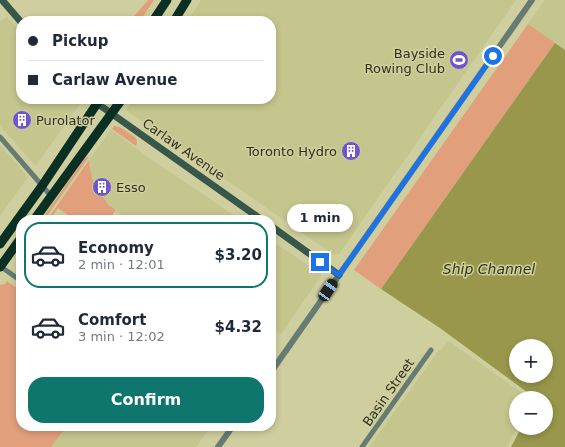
<!DOCTYPE html>
<meta charset="utf-8">
<style>
body{margin:0;font-family:"DejaVu Sans",sans-serif;background:#f6f6f7;color:#1f2937;height:100vh;display:flex;flex-direction:column;font-size:15px;white-space:nowrap}
*{box-sizing:border-box;margin:0}
p{font-size:13px;color:#747a83}
.icon{flex:none;width:22px;height:22px;fill:none;stroke:currentColor;stroke-width:2;stroke-linecap:round;stroke-linejoin:round}
.map{position:relative;flex:1;overflow:hidden}
.panel{position:absolute;left:16px;top:215px;width:260px;height:216px;display:flex;flex-direction:column;background:#fff;border-radius:16px;box-shadow:0 2px 6px #0003}
.panel>*{flex:none}
.guide{position:absolute;left:16px;top:16px;width:260px;height:88px;border-radius:16px;box-shadow:0 2px 6px #0003;display:grid;align-content:center;height:88px;padding:0 12px;background:#fff}
.fabs{position:absolute;left:509px;top:339px;display:grid;gap:8px}
.fabs a{display:grid;place-items:center;width:44px;height:44px;border-radius:50%;background:#fff;box-shadow:0 2px 6px #0003;font-size:20px}
.end{position:absolute;width:18px;height:18px;margin:-9px;border:5px solid #1a73e8;background:#fff;box-shadow:0 0 0 2px #fff}
.from{border-radius:50%}
.bubble{position:absolute;height:28px;border-radius:14px;background:#fff;box-shadow:0 2px 6px #0003;font-size:13px;font-weight:700;line-height:28px;text-align:center}
.car{position:absolute;width:12px;height:24px;margin:-12px -6px;border-radius:5px;box-shadow:0 0 3px 1px #0007;background:linear-gradient(#222 24%,#8ab4d8 0 40%,#222 0 76%,#8ab4d8 0 86%,#222 0)}
.guide b{display:flex;align-items:center;gap:14px;height:38px;font-size:15px}
.guide b+b{border-top:1px solid #e0e1e3}
.guide i{width:10px;height:10px;background:#1f2937}
ul{padding:7px 0 0;list-style:none}
li{display:flex;align-items:center;gap:12px;height:66px;margin:0 8px 6px;padding:0 4px;border:2px solid transparent;border-radius:16px}
li div{flex:1}
li b{display:block;font-size:15px}
li em{font-style:normal;font-weight:700}
li.on{border-color:#0f766e}
li>.icon{width:36px;height:36px;stroke-width:1.5}
.button{display:flex;gap:8px;margin-top:auto;padding:8px 12px}
.button a{flex:1;height:46px;border-radius:16px;background:#0f766e;color:#fff;font-size:16px;font-weight:700;line-height:46px;text-align:center}
.map>svg:first-child{display:block}
.built{fill:#c5c68d}
.green{fill:#e19f7c}
.water{fill:#98974b;fill-rule:evenodd}
.lines{fill:none;stroke-linecap:round;stroke-linejoin:round}
.minor{stroke:#667c73;stroke-width:5}
.tertiary{stroke:#667c73;stroke-width:6}
.secondary{stroke:#36574a;stroke-width:7}
.trunk{stroke:#0a3024;stroke-width:9}
.route{stroke:#1a73e8;stroke-width:5}
.labels{text-anchor:middle;stroke-width:3;stroke-linejoin:round;paint-order:stroke}
.poi-label{font-size:13px;fill:#31311e;stroke:#cece9e;text-anchor:end}
.street-label{font-size:13px;fill:#31311e;stroke:#cece9e}
.water-label{font-size:14px;font-style:italic;fill:#331;stroke:#cece9e}
</style>
<div class="map">
<svg width="565" height="447" viewBox="0 0 565 447">
<rect width="100%" height="100%" fill="#cece9e"/>
<g class="built">
<polygon points="201,0 516,0 339,254 334,255 126,110 134,99 271,99 271,21 188,21"/>
<polygon points="545,0 565,0 565,50 528,24"/>
<polygon points="7,17 21,33 21,99 78,99 81,102 36,166 0,126 0,22"/>
<polygon points="111,130 159,165 241,220 129,220 108,205 92,179 91,174 91,165 89,160"/>
<polygon points="0,145 28,177 0,216"/>
<polygon points="271,240 322,275 281,334 271,326"/>
<polygon points="449,341 529,398 516,398 516,428 517,428 507,447 369,447 437,353"/>
<polygon points="67,426 205,426 209,429 196,447 51,447"/>
</g>
<g class="green">
<polygon points="148,0 154,0 140,21 130,21"/>
<polygon points="528,24 555,43 381,289 354,270"/>
<polygon points="114,126 120,127 136,138 137,142 136,146 112,129"/>
<polygon points="89,157 44,220 41,220 85,158"/>
<polygon points="89,160 92,179 108,205 116,210 108,220 75,220 58,208 50,220 47,220"/>
<polygon points="7,281 21,291 21,426 67,426 51,447 0,447 0,285 5,284"/>
</g>
<path class="water" d="M555,43L565,50V447H511L521,428H546V398H535L440,328L381,289ZM516,346H546V376H516Z"/>
<g class="lines">
<g class="minor">
<polyline points="0,137 51,196"/>
<polyline points="0,266 21,281"/>
<polyline points="362,447 431,350"/>
</g>
<g class="tertiary">
<polyline points="271,372 532,0"/>
<polyline points="218,447 233,426"/>
</g>
<g class="secondary">
<polyline points="2,0 21,22"/>
<polyline points="91,99 262,220"/>
<polyline points="271,226 339,275"/>
</g>
<g class="trunk">
<polyline points="153,21 167,0"/>
<polyline points="174,21 187,0"/>
<polyline points="34,220 122,99"/>
<polyline points="0,244 42,186 100,99"/>
<polyline points="0,267 21,238"/>
</g>
</g>
<g class="lines">
<polyline class="route" points="320,262 339,275 493,56"/>
</g>
<defs>
<g id="stadium-disc" transform="scale(1)"><circle r="9.5" fill="#6e55cf" stroke="#cece9e"/><path d="M0-5a6.5 5 0 1 0 0 10a6.5 5 0 1 0 0-10ZM-3.5-1.8h7v3.6h-7Z" fill="#fff"/></g>
<g id="building-disc" transform="scale(1)"><circle r="9.5" fill="#6e55cf" stroke="#cece9e"/><path d="M-4-6H4V6H1V3H-1V6H-4ZM-2.5-4.3h1.7v1.8h-1.7ZM.8-4.3h1.7v1.8H.8ZM-2.5-1h1.7V.8h-1.7ZM.8-1h1.7V.8H.8Z" fill="#fff"/></g>
</defs>
<g fill-rule="evenodd">
<use href="#stadium-disc" x="459" y="60"/>
<use href="#building-disc" x="22" y="120"/>
<use href="#building-disc" x="351" y="151"/>
<use href="#building-disc" x="102" y="187"/>
</g>
<g class="labels">
<g class="poi-label">
<text x="445" y="58">Bayside<tspan x="445" dy="15">Rowing Club</tspan></text>
<text x="36" y="125" text-anchor="start">Purolator</text>
<text x="337" y="156">Toronto Hydro</text>
<text x="116" y="192" text-anchor="start">Esso</text>
</g>
<g class="street-label">
<text transform="translate(184 149) rotate(35)" y="5">Carlaw Avenue</text>
<text transform="translate(388 392) rotate(-55)" y="5">Basin Street</text>
</g>
<g class="water-label">
<text x="489" y="274">Ship Channel</text>
</g>
</g>
</svg>
<div class="fabs">
<a>+</a>
<a>−</a>
</div>
<i class="end from" style="left:493px;top:56px"></i>
<i class="end" style="left:320px;top:262px"></i>
<div class="bubble" style="left:287px;top:204px;width:66px">1 min</div>
<i class="car" style="left:328px;top:290px;rotate:34deg"></i>
<div class="guide">
<b><i class="from"></i>Pickup</b>
<b><i></i>Carlaw Avenue</b>
</div>
<section class="panel">
<ul>
<li class="on"><svg class="icon" aria-label="car" viewBox="0 0 24 24"><path d="M5 17H2v-5l4-1 3-4h7l3 4 3 1v5h-3M9 17h6M6 11h13"/><circle cx="7" cy="17" r="2"/><circle cx="17" cy="17" r="2"/></svg><div><b>Economy</b><p>2 min · 12:01</p></div><em>$3.20</em></li>
<li><svg class="icon" aria-label="car" viewBox="0 0 24 24"><path d="M5 17H2v-5l4-1 3-4h7l3 4 3 1v5h-3M9 17h6M6 11h13"/><circle cx="7" cy="17" r="2"/><circle cx="17" cy="17" r="2"/></svg><div><b>Comfort</b><p>3 min · 12:02</p></div><em>$4.32</em></li>
</ul>
<div class="button"><a>Confirm</a></div>
</section>
</div>
